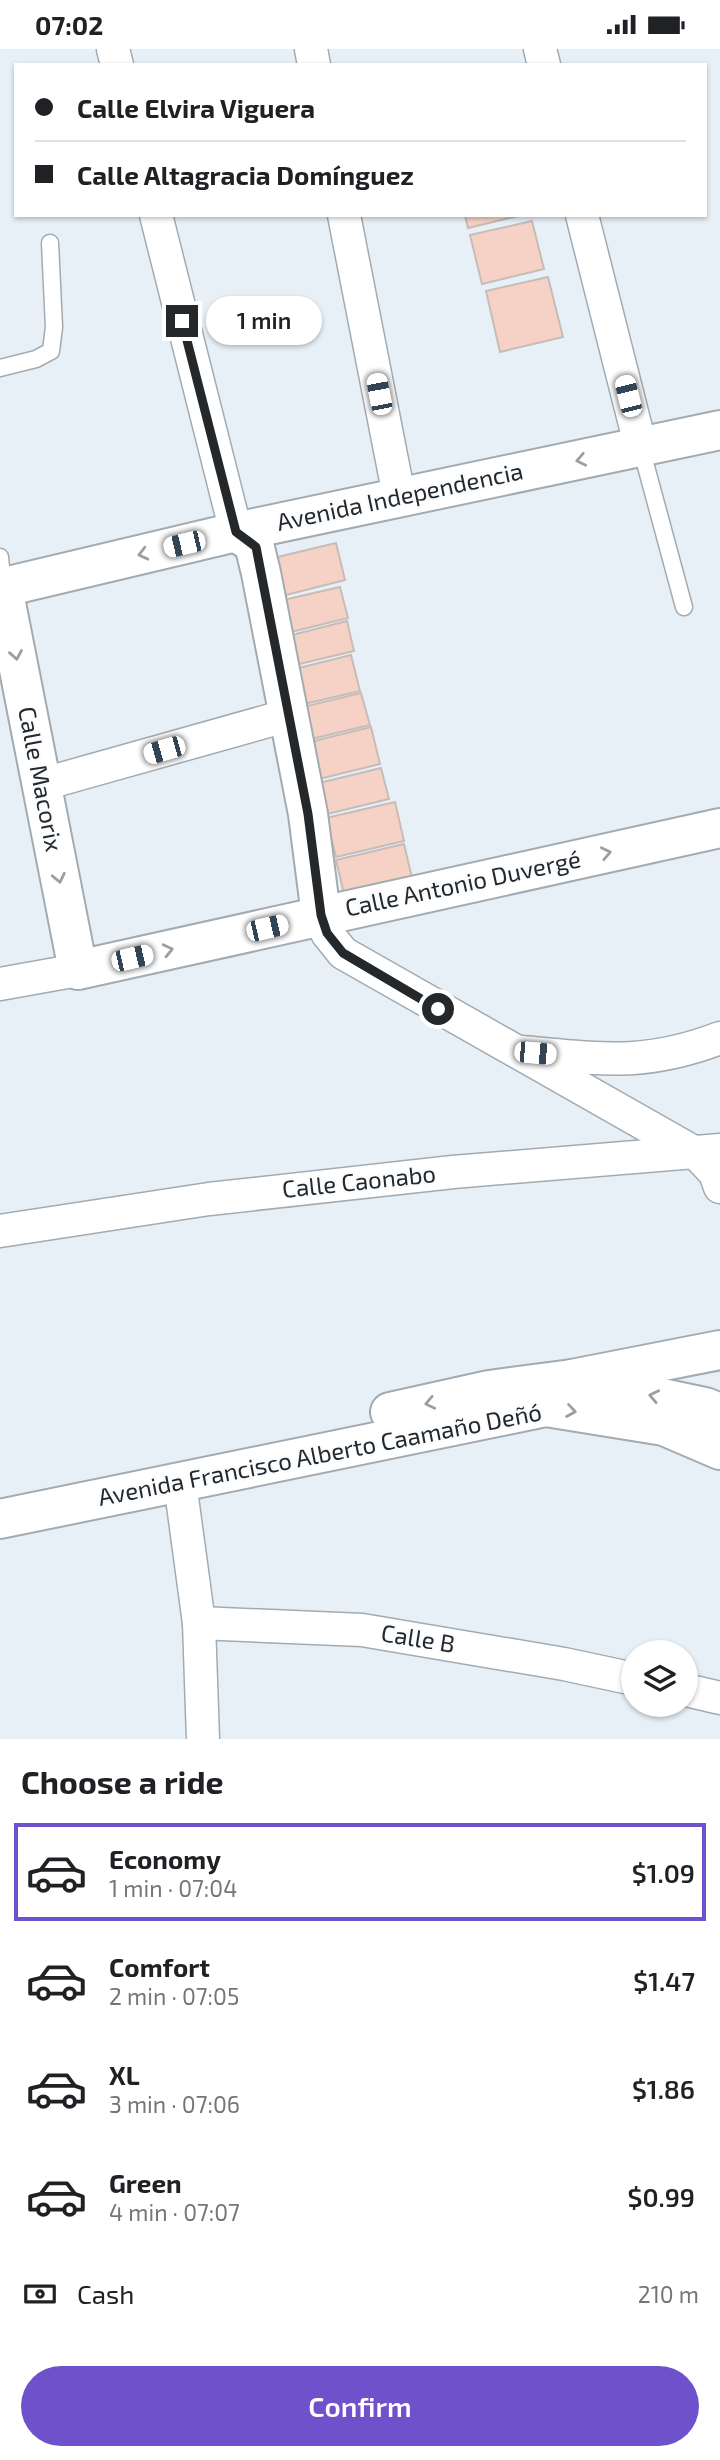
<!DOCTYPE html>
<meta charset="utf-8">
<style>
body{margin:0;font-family:"Exo 2",sans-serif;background:#f2f2f2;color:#202124;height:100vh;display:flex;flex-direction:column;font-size:26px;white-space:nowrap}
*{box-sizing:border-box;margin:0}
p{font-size:23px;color:#757577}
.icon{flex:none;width:38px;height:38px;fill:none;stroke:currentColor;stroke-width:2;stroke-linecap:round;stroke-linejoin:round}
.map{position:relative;height:1690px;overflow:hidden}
.side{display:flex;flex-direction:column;background:#fff;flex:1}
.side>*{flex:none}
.top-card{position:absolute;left:14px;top:14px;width:693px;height:154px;border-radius:0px;box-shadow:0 2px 5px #0004;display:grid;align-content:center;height:154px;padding:0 21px;background:#fff}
.fabs{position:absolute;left:621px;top:1591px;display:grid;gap:14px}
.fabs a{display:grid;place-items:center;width:77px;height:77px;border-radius:50%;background:#fff;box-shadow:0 2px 5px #0004;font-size:35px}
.end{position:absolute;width:32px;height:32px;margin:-16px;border:9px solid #25282b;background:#fff;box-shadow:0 0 0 4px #fff}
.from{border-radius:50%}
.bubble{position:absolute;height:49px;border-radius:24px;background:#fff;box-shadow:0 2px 5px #0004;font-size:23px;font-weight:600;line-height:49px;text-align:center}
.car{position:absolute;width:21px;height:42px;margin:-21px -10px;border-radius:9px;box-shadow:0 0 5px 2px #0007;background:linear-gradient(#fff 24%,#345 0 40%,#fff 0 76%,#345 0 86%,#fff 0)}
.top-card b{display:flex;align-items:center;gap:24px;height:66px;font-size:26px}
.top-card b+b{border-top:2px solid #e0e0e0}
.top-card i{width:18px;height:18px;background:#202124}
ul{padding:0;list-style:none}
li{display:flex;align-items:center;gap:21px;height:98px;margin:0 14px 10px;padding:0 7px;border:4px solid transparent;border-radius:0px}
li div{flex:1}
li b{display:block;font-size:26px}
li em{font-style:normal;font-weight:600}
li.current{border-color:#6f52cb}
li>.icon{width:63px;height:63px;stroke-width:1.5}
h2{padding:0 21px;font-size:32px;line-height:84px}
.pay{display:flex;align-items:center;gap:18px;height:77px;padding:0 21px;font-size:26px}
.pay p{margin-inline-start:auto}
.action{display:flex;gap:14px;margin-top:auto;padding:14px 21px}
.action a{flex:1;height:80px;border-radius:42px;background:#6f52cb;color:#fff;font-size:28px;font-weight:600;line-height:80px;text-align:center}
.status{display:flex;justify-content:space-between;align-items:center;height:49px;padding:0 35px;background:#fff;direction:ltr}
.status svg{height:19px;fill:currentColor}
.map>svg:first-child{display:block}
.building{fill:#f5d2c5;stroke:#c7bcb8;stroke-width:2}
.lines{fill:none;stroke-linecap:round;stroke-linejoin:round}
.service-casing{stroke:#a3abb2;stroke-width:19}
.minor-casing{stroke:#a3abb2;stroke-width:35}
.tertiary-casing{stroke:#a3abb2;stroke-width:42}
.secondary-casing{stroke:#a3abb2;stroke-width:42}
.primary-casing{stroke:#a3abb2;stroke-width:42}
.service{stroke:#fff;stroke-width:16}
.minor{stroke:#fff;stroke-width:32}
.tertiary{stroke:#fff;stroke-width:38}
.secondary{stroke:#fff;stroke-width:38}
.primary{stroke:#fff;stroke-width:38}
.oneway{stroke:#9d9ea0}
.route{stroke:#25282b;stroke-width:9}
.labels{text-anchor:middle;stroke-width:5;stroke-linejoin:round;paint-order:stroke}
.street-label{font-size:24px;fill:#25282b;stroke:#fafcfe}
</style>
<div class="status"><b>07:02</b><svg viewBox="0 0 49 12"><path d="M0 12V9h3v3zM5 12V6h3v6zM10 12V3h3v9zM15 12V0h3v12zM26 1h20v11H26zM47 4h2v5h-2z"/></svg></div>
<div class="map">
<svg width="720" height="1690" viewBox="0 0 720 1690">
<rect width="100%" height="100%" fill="#e7f0f7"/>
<g class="building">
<polygon points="465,166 522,166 468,179"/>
<polygon points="532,172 544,220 482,235 470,186"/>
<polygon points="548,228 563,288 500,303 486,242"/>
<polygon points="336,494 345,531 278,548 269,510"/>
<polygon points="340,538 348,569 287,584 279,552"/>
<polygon points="347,572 354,602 295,616 288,587"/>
<polygon points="351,606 360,642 304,655 295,620"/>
<polygon points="361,644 370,676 311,690 303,658"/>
<polygon points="371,678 380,715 319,730 310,693"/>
<polygon points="381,719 389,750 327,765 319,734"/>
<polygon points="395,753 404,792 336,808 326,769"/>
<polygon points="404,795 412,829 344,845 336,811"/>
</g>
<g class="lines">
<g class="service-casing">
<g id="service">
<polyline points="0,319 36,310 51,302 54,278 50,194"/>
<polyline points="641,399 684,558"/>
<polyline points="0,508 3,539"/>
</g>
</g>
<g class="minor-casing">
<g id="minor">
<polyline points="113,0 117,16"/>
<polyline points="311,0 314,16"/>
<polyline points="540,0 544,16"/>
<polyline points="156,166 236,483"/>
<polyline points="344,166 399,447"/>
<polyline points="582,166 641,399"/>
<polyline points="40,736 289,666"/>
<polyline points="321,866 327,884 343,904 697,1105 715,1124 720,1138"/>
<polyline points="0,935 78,921"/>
<path d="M522,1003C600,1010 644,1018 720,989"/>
<polyline points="0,1182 209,1150 453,1123 720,1101"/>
<polyline points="180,1434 199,1574 203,1690"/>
<polyline points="199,1574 362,1581 564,1615 634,1630"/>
<polyline points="686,1641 720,1649"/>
</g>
</g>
<g class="tertiary-casing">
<polyline id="tertiary" points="572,1330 720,1301"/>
</g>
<g class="secondary-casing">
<g id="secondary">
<polyline points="236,483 254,495 261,524 308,765 321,866"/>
<polyline points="0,539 236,483 720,381"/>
<polyline points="3,539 78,921 720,779"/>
</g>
</g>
<g class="primary-casing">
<g id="primary">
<polyline points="390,1363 489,1341 572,1330 705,1358 720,1364"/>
<polyline points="0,1470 546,1358 664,1377 720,1401"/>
</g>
</g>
<use href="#service" class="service"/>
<use href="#minor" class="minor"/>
<use href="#tertiary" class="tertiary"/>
<use href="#secondary" class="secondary"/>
<use href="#primary" class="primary"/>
</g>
<defs><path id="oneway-chevron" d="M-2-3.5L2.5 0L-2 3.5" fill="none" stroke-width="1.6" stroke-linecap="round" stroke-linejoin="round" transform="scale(1.75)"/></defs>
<g class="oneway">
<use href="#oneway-chevron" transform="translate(581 411) rotate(169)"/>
<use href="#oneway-chevron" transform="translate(143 505) rotate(166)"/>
<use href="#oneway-chevron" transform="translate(16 606) rotate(80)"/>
<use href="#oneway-chevron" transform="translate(606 804) rotate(-12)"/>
<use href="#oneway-chevron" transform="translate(59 829) rotate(78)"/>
<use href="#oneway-chevron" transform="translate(168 901) rotate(-13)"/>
<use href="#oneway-chevron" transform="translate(654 1347) rotate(-168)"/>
<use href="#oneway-chevron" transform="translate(430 1354) rotate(168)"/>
<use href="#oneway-chevron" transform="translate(571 1362) rotate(9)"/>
</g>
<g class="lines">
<polyline class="route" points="182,272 236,483 256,498 308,765 321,866 327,884 343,904 438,960"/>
</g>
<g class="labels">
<g class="street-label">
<text transform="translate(400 448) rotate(-12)" y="8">Avenida Independencia</text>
<text transform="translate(40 730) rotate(79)" y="8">Calle Macorix</text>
<text transform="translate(463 835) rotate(-12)" y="8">Calle Antonio Duvergé</text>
<text transform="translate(359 1133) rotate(-6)" y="8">Calle Caonabo</text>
<text transform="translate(320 1406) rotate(-11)" y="8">Avenida Francisco Alberto Caamaño Deñó</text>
<text transform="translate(418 1590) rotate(9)" y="8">Calle B</text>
</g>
</g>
</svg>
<div class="fabs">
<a><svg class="icon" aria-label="layers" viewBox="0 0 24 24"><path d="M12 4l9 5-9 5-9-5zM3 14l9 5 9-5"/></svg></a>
</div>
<i class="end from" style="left:438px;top:960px"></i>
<i class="end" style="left:182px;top:272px"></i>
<div class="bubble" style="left:206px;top:247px;width:116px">1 min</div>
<i class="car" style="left:379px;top:345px;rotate:349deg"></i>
<i class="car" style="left:628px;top:347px;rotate:346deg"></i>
<i class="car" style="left:184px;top:495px;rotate:257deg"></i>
<i class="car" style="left:164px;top:701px;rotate:254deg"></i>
<i class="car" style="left:267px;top:879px;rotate:77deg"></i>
<i class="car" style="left:132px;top:909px;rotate:77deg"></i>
<i class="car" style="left:535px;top:1004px;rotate:95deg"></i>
<div class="top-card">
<b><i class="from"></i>Calle Elvira Viguera</b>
<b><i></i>Calle Altagracia Domínguez</b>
</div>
</div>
<section class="side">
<h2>Choose a ride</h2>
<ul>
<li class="current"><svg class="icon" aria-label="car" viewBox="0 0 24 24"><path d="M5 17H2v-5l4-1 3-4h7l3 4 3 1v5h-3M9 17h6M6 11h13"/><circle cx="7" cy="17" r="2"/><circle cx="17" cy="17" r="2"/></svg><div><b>Economy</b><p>1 min · 07:04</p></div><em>$1.09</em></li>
<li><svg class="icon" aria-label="car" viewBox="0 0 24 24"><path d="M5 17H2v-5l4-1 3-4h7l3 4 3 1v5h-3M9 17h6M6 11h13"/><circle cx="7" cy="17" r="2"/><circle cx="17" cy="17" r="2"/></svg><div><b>Comfort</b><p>2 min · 07:05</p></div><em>$1.47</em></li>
<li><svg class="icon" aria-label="car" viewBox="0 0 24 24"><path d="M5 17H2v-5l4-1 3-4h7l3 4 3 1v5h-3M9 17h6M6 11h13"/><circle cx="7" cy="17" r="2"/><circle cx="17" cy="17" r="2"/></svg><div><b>XL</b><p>3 min · 07:06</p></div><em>$1.86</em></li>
<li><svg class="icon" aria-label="car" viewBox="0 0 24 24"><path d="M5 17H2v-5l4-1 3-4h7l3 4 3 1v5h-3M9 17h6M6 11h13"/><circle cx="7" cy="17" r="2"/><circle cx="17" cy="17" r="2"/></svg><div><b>Green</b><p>4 min · 07:07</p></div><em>$0.99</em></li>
</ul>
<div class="pay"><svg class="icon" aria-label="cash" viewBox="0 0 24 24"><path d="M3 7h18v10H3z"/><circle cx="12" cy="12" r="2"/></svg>Cash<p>210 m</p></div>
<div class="action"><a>Confirm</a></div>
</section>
